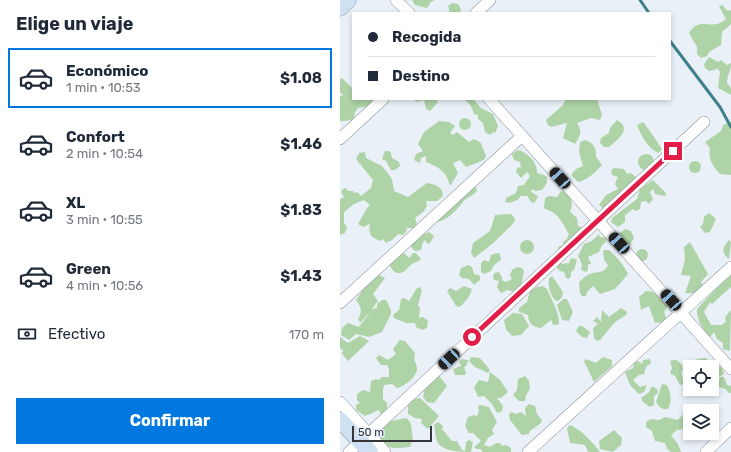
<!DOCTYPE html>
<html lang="es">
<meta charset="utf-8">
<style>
body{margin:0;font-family:Rubik,sans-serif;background:#f6f6f7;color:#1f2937;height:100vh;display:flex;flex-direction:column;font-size:15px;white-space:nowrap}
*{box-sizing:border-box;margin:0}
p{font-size:13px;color:#747a83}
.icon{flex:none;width:22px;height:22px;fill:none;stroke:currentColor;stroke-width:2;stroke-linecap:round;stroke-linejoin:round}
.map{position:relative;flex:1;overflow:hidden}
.sheet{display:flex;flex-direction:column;background:#fff;width:340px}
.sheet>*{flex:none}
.hud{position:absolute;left:12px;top:12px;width:319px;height:88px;border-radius:0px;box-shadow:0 2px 6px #0003;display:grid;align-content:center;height:88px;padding:0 16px;background:#fff}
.tools{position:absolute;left:343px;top:360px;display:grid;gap:8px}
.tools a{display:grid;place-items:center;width:36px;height:36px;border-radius:0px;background:#fff;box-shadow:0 2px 6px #0003;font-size:20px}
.scale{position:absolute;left:12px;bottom:10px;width:80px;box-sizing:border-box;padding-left:4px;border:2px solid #333538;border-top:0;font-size:11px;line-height:14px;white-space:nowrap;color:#333538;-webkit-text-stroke:3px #eaf0f8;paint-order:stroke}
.end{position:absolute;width:18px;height:18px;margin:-9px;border:5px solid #e11d48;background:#fff;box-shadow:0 0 0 2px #fff}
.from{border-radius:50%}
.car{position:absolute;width:12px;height:24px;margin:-12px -6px;border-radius:5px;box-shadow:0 0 3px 1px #0007;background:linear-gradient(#222 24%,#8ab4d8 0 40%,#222 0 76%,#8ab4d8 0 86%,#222 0)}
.hud b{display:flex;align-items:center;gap:14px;height:38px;font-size:15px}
.hud b+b{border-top:1px solid #e0e1e3}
.hud i{width:10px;height:10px;background:#1f2937}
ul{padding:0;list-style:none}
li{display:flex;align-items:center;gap:12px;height:60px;margin:0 8px 6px;padding:0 8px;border:2px solid transparent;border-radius:0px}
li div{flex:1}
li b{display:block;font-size:15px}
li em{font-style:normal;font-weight:700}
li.active{border-color:#0078df}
li>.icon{width:36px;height:36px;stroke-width:1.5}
h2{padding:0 16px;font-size:18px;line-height:48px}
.pay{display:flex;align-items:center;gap:10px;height:44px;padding:0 16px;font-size:15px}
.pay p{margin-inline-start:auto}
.button{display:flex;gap:8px;margin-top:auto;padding:8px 16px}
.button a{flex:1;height:46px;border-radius:0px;background:#0078df;color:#fff;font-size:16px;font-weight:700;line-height:46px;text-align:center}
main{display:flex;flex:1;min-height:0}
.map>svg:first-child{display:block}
.green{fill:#aed3a6}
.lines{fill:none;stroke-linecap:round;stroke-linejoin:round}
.stream{stroke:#3e818c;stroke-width:3}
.street-casing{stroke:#8d939a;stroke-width:12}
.secondary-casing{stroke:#8d939a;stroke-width:17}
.street{stroke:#fff;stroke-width:11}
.secondary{stroke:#cee0f1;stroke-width:16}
.route{stroke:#e11d48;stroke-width:5}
</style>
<main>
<section class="sheet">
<h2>Elige un viaje</h2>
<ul>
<li class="active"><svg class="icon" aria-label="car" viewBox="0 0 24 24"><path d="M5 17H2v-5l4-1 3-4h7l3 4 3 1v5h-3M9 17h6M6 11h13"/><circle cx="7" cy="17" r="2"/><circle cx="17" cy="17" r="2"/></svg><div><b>Económico</b><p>1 min · 10:53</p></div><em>$1.08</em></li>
<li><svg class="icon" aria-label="car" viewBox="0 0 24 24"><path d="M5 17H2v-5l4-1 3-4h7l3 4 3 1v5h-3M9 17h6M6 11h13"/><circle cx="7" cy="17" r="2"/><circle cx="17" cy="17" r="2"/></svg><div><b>Confort</b><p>2 min · 10:54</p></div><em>$1.46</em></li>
<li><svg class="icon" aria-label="car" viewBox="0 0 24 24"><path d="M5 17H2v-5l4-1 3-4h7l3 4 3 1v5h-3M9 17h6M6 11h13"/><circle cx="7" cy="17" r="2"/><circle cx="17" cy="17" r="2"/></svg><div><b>XL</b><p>3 min · 10:55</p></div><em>$1.83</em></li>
<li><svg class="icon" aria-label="car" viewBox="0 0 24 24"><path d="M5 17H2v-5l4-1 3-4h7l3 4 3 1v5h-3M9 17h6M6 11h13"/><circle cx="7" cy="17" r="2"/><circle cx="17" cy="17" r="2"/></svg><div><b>Green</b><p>4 min · 10:56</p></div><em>$1.43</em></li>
</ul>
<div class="pay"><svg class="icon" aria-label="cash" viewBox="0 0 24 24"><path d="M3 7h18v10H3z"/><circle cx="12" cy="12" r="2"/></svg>Efectivo<p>170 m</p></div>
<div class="button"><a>Confirmar</a></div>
</section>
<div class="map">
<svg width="391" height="452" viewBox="0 0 391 452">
<rect width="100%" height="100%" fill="#eaf0f8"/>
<g class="green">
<polygon points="72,0 95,0 91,2 87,8 75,5"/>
<polygon points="112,3 118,4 121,9 120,13 110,13 108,6"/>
<path d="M382,5L388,11L391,10V24L382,32L381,45L369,52L367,56L361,58L357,54V47L349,33C360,15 372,32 386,19L379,6Z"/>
<path d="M369,57L378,62L381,60L387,65L391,63C391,71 387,75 387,83L391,88V95L378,88L380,72L378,69L369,71L365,68L364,64Z"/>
<polygon points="2,78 12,88 13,99 38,99 29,106 18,108 15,112 14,119 5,121 0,121 0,96 3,95 0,92 0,79"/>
<polygon points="74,99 97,99 98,102 90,111 86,109 84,100 76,102"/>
<polygon points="124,99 133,99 141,108 153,114 158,126 155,133 153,132 150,135 145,132 143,123 138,119 138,115 134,114 131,106"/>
<path d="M226,99H257L262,115L260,120L251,118L237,123C243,132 240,136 235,144L223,138L227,123L211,127L208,125L206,120L223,105Z"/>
<circle cx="125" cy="124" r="6"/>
<path d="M277,120C293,129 277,140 269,147H264L260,143L261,138L269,133L270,128Z"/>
<path d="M99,121L109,122L115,126L110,133L113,135L117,132L129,142L134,139L141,143L146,156L144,160L126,167L120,160L113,163L118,173L110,186C107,172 99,167 86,162V156L81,158L80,163L74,160L76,154L83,151L78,144L84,132Z"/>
<path d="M391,121V175L380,174C372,165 368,159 370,148L365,142L381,131L383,125Z"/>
<path d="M303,122C306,125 321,147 322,150L318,153C308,148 301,136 297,125Z"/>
<path d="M245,140C253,142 257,148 256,157L262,165C257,171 246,181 238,182L231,175L236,169L243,166L239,152L240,142Z"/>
<path d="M178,150C187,152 198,163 197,173L204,175L207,177V183L202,190L195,191L192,189L191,192L198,196L195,202L192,203L187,196H180L179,199L170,203L165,202L166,198L176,193L178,186L184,185L190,176L187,172L181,178L176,172L177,168L181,167L180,162L174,160L172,154Z"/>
<polygon points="45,151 49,151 51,153 52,158 59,162 60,166 55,170 51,170 46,161 42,159"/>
<path d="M25,152L26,158L42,166L52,179L54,191L68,197L87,183L96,185L102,190L103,196L97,201H86L87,206L83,212L75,218L77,224L74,228H67L66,232L63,235L58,234L52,240L46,243L43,239L41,241C31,238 28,234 30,224L23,227L18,224L27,208L30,205L24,200L14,204L4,212V223L7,227L5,233L0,235V199L4,197L1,192L3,189L6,188L8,191H13L14,193L17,192L21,196L31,188L33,180L16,159L19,153Z"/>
<circle cx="306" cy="162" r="8"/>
<circle cx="355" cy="167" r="6"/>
<polygon points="274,168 284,169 287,174 291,173 297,178 265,210 259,205 266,195 278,189 275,184 278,177 272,175 271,171"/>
<polygon points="313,180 326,193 325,196 315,194 313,189 310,192 313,199 309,204 306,201 301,202 300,209 296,211 293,209 285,215 285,222 278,227 271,222 272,218 297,199 300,189"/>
<path d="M134,183L137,191C133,196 127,197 124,201C117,209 107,222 95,222Z"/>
<path d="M221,191L226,192C231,198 234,204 230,212L237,218L238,226L243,228L219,251L218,247L223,245V242L227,239L229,234C225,228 222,220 215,214C214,212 207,210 204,208L205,198L209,196L217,197Z"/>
<polygon points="369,213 376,219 370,232 365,233 360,227 363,224 364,217"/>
<path d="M171,214L174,217L175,221C162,236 149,247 134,258L131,253L133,243L150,231L155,215Z"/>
<polygon points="286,229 291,231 294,238 289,247 280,240 279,233"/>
<polygon points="89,232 94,236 90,243 88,244 85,240 83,242 81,250 75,251 71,247 74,238"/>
<polygon points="259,234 260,237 267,237 266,242 262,245 259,252 248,257 251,264 248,264 248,270 246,272 241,270 242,264 238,256 244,244 252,241"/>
<circle cx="187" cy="247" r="7"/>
<path d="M389,240L391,242L389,259C381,253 382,247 389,240Z"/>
<polygon points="350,242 368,274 361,282 364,286 356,293 345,293 351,276 341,275 345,260 344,247"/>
<circle cx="302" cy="255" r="6"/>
<path d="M264,250H269C277,257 284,265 288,274L275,289L260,294L253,286L247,292L246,296H242L240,293L239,282C243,279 246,275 250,274C258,271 264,274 268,265L264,260L263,252Z"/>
<path d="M64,253L69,258L73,253H76L81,259C78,262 75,262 72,264C69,266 67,269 65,271C56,277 50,269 49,262L58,254Z"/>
<polygon points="157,253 160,254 161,260 154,265 151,271 144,274 141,272 141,263 144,260 149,262 151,255"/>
<polygon points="233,258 237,260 234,270 231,272 231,276 229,279 226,278 224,272 220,271 216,267 220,261 222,264 229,263 230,259"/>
<polygon points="128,265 132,267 134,274 140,276 140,280 134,285 129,279 122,278 119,275 121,268"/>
<polygon points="177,267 182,268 184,271 181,288 175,292 167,290 162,293 160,292 157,287 159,281 154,280 153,277 154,273 159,272 162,277 162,280 166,282 172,279 170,275 172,270"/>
<path d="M391,273V287L372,304L370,302L364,312L371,325H381L386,322L385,317L391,310L390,351L383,349V343L377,339L374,332L370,337C363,330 356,319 357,309L381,283V278Z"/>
<path d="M37,274L45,278L33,294L38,301L32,309L37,308V304L42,300H46L51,310V314L42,332L29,337L16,334L9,340L1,335L2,328L8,323L19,327L31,311L20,323L18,319C23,311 21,307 16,300L26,285Z"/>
<path d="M212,276C214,278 221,289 223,292L222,297L218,301L215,300C210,295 208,286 209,279Z"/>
<path d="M124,286L132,289C131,295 124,304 119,307L116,306L107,291L110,288L116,291Z"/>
<path d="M203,286L207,289C211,299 220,314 219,324L213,325L211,320L201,328C193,327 188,323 188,315L179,312V308L187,302L190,291L197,287Z"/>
<polygon points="80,287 82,290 78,305 80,308 79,318 83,317 88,321 87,328 82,330 76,327 75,323 66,323 54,318 53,315 59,310 61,299 64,298 69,301 77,288"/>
<path d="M306,291C316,291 323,297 329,305L324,312L326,317L324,322L315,323L309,306L301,310L299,297Z"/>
<polygon points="223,299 227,299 233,312 229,321 222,320 217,305"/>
<polygon points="281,308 287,312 286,315 275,322 260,340 257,341 254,338 253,328 258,324 253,321 257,317 261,322 262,310 269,317"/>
<polygon points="173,313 182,314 189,326 181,335 172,336 166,329 164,320"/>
<polygon points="239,326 242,326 250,332 247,338 242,337 236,331"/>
<polygon points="20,336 29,341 8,361 2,354 3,350 0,348 0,337 8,343"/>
<path d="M60,340L65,341L75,353C73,362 76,361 77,368C78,376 64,387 57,388L52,384L44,385L43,389V399L47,403V413L41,415L39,410L25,416L16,410V405L20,403L17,400V394L23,390L30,392L31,381L36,379L40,380L41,377H49V369L47,365H41L36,358L39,355L48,360L56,354L53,349Z"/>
<polygon points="131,357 140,358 150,370 148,373 135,367 129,361"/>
<polygon points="263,357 272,360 272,366 254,382 244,361 246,359 256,363"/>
<polygon points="365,358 382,368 384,374 372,381 372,367 353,367 357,359"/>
<polygon points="122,359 128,360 127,365 124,367 126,373 125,375 115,375 113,369 121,366 119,362"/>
<polygon points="310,359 311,363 306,367 304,374 299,375 293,380 300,387 307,385 304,392 299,394 290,385 285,372 293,368 294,363 298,361 302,364 303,360"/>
<polygon points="332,360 337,360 342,365 343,370 341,372 344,384 340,385 335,376 330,373 332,368 330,362"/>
<polygon points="150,372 160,380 168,392 161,398 157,398 163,406 162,411 157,413 152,404 144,396 138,397 134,387 139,380 148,382"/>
<polygon points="97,373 107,386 94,403 87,402 83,397 86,384"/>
<polygon points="185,376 189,381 190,389 186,395 185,401 179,401 173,395 177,390 178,379"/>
<polygon points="381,377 384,377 387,385 391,386 391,393 389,393 385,389 379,387 378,380"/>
<path d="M322,384L327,385C331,393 332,401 328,409C322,410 319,407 316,402Z"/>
<polygon points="312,386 317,389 318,393 314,396 314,405 310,407 303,402 301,398 309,392"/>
<polygon points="80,398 99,416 88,429 81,423 82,419 75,418 68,414 68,406 73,399"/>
<polygon points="189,404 195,406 197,414 202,420 201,423 190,431 189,434 182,435 170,420 169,414 172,412 176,414 181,412 186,416 185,408"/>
<polygon points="141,405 149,407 157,422 152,430 154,434 148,438 144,445 150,447 156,443 160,443 162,446 166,445 171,448 171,452 142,452 141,449 137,449 134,447 141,441 133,433 129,433 125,426 128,417 134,415 137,417 139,411 138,406"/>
<polygon points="345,412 348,415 343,422 344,429 337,430 331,435 338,444 341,452 331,452 327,449 325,443 315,441 312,431 306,427 306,422 311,419 319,420 325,417 338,420"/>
<path d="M66,418C73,422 71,431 73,439L70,447C55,448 48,451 39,438L42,423Z"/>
<path d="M98,422L103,426L102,429L112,441H117L122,450L125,451L126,442L129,440L133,442L131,452C121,452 98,452 96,438C95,433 95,430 94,425Z"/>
<path d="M230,425C242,430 252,442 260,452H248L245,445L230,443L227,428Z"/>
<polygon points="274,430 282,438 281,445 273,452 260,449 259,441"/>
</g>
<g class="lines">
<g class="stream">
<polyline points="300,0 309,13"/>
<polyline points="330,41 380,107 391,127"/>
</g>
<g class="street-casing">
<g id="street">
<polyline points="56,0 69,13"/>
<polyline points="136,13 150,0"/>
<polyline points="149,99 391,369"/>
<polyline points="0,139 43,99"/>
<polyline points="0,303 182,136"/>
<polyline points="0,402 45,452"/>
<polyline points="9,452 364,122"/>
<polyline points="188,452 391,267"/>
<polyline points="366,452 391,428"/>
</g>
</g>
<g class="secondary-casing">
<g id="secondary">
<polyline points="0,8 8,0"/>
<polyline points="0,420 30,452"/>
</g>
</g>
<use href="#street" class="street"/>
<use href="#secondary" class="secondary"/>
</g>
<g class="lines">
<polyline class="route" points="132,337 333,151"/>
</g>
</svg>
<div class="tools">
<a><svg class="icon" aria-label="locate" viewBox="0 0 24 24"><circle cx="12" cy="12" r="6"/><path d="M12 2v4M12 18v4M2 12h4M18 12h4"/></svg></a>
<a><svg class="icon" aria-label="layers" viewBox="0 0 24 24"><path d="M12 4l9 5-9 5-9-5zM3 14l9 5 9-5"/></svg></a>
</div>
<div class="scale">50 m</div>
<i class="end from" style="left:132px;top:337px"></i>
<i class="end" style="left:333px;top:151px"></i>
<i class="car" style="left:220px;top:178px;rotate:318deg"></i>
<i class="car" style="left:279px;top:243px;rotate:318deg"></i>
<i class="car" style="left:331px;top:300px;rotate:318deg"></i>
<i class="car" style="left:109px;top:359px;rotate:227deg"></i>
<div class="hud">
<b><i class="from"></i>Recogida</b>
<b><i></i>Destino</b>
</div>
</div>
</main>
